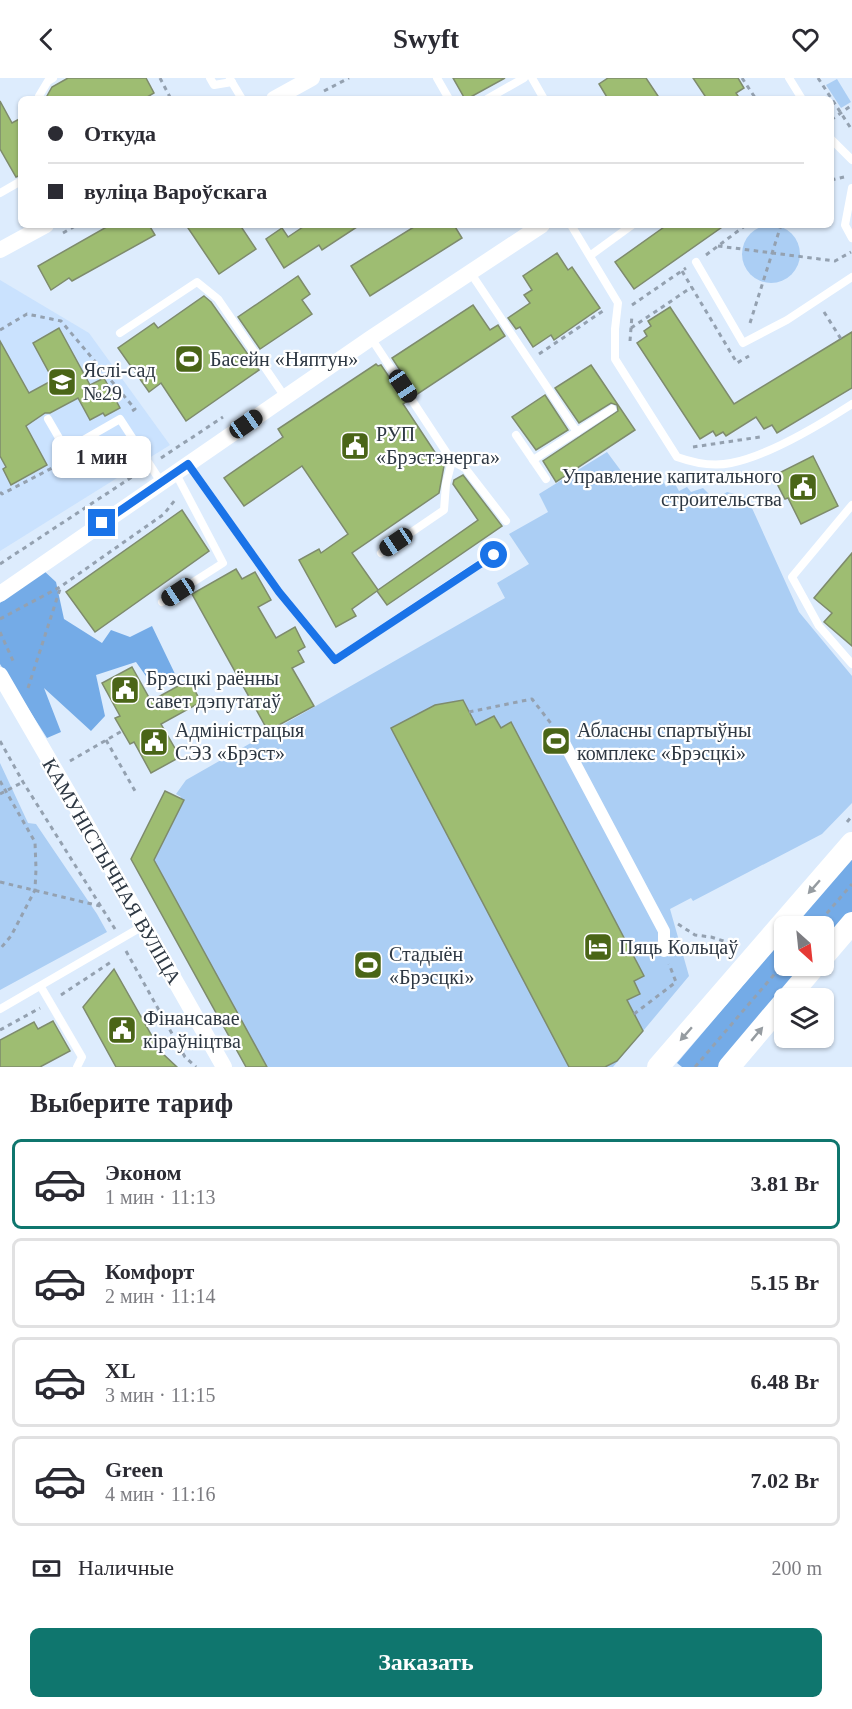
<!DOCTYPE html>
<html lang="ru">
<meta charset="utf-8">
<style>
body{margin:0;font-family:"Times New Roman",serif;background:#f7f7f7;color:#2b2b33;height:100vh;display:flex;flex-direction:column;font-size:22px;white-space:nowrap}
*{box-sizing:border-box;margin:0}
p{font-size:20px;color:#7c7c81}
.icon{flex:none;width:33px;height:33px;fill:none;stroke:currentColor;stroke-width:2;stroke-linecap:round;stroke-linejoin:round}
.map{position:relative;height:989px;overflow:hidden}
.drawer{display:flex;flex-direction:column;background:#fff;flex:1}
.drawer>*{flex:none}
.hud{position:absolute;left:18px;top:18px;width:816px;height:132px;border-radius:9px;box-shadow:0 2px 4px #0004;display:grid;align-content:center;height:132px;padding:0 30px;background:#fff}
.needle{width:39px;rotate:153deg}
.fabs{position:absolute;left:774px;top:838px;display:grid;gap:12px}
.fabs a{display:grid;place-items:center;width:60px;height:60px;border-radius:9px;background:#fff;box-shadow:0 2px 4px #0004;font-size:30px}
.end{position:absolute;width:27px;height:27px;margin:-14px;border:8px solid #1a73e8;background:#fff;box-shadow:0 0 0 3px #fff}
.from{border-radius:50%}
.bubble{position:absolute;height:42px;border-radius:9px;background:#fff;box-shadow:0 2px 4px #0004;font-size:20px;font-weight:800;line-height:42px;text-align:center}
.car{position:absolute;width:18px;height:36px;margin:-18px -9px;border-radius:8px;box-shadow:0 0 4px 2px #0007;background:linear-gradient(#222 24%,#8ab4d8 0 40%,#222 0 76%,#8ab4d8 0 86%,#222 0)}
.hud b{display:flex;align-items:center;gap:21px;height:57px;font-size:22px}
.hud b+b{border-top:2px solid #e1e1e2}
.hud i{width:15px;height:15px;background:#2b2b33}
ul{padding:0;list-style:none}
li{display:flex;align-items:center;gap:18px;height:90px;margin:0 12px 9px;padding:0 18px;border:3px solid #e1e1e2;border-radius:9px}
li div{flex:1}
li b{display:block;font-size:22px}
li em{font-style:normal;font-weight:800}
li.active{border-color:#0f766e}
li>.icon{width:54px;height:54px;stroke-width:1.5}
h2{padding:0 30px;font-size:27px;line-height:72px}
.pay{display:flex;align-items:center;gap:15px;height:66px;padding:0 30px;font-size:22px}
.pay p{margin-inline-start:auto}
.cta{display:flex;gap:12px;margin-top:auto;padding:12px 30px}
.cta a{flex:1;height:69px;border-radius:9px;background:#0f766e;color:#fff;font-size:24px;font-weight:800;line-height:69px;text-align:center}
header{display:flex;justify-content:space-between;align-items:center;height:78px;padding:0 30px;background:#fff;font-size:27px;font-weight:800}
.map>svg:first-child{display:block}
.built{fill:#cae2fe}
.green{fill:#abcef4}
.forest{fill:#74abe7}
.building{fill:#9ebd72;stroke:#7e8b6c;stroke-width:1.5}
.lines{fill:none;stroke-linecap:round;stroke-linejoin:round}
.path{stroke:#94a1b0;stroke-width:3;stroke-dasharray:4.5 4.5;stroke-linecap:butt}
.service{stroke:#fff;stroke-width:8}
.pedestrian{stroke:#fff;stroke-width:12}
.minor{stroke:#fff;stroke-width:16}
.secondary{stroke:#fff;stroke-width:22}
.oneway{fill:#969ca1}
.route{stroke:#1a73e8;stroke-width:8}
.labels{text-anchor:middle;stroke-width:4.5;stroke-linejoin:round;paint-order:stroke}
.poi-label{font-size:20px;fill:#2e3843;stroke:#fff;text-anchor:start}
.street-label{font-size:20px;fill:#2e3843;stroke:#fff}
</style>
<header><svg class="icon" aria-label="back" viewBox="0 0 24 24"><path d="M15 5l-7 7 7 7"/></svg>Swyft<svg class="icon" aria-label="heart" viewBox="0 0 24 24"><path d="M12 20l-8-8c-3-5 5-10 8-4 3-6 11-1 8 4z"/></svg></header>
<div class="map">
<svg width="852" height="989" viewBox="0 0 852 989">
<rect width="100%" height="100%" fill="#ddecfd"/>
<polygon class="built" points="0,202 89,255 170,367 0,473"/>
<g class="green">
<polygon points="837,1 851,24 841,30 826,7"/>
<circle cx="771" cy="176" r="29"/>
<polygon points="607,374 633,409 660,396 666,409 674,404 679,413 687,409 691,414 703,410 715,422 727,414 747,419 799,534 852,598 852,725 822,756 693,823 691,820 670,831 689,898 613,989 254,989 142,781 181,719 176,716 186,702 505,520 497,505 529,486 509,456 548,434 539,416"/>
<polygon points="0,685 28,745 36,746 97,836 107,854 0,912"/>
</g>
<g class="forest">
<polygon points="43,492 56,504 64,541 102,565 111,552 130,559 152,548 176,598 153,608 136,584 96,597 105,638 91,653 44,610 61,654 47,660 0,586 0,525"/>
<polygon points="852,780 852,836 824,869 824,849 793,849"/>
<polygon points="784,859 784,888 807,888 720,989 682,989 677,985"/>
</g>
<g class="building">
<polygon points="68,0 146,0 154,15 144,21 47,21 47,18 52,9"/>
<polygon points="453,0 505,0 467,21 465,21"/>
<polygon points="608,0 646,0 660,21 608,21 599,6"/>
<polygon points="693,0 738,0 744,10 736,15 740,21 707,21"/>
<polygon points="0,23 12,45 21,40 21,97 16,99 0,71"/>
<polygon points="110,147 149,147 155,157 72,203 69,200 51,212 38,188"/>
<polygon points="186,147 240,147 256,171 219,196"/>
<polygon points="306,147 360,147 322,172 319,167 284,190 266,161 282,150 288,159"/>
<polygon points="417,147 454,147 462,160 370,218 351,188"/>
<polygon points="667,147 725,147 634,211 615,184"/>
<polygon points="557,175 568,192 572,189 600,230 554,262 551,257 533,269 520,249 516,251 508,240 530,225 524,217 532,212 523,198"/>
<polygon points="298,198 310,216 302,222 312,236 260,271 238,239"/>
<polygon points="204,218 211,224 259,292 186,343 161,305 149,314 118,270 154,245 158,250"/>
<polygon points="473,227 490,252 498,247 505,258 416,317 392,280"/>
<polygon points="670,229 734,326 852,254 852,310 777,355 772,347 764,351 756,339 726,358 723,354 716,358 713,353 700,361 637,265 647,258 644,253 651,248 648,243"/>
<polygon points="59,250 90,307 104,300 120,330 105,338 103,335 90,342 78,320 50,335 45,335 26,348 47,387 11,407 3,391 6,389 0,378 0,263 29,315 53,302 33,265"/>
<polygon points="376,286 378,288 381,287 406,324 403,326 444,388 439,415 352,475 378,512 478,442 453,406 454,402 463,397 502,448 387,527 377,513 352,531 356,538 336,549 299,482 319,471 321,475 348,456 302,388 244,428 224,400 283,359 278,351"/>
<polygon points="591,287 635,352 556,404 543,383 618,333 617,327 611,325 579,345 555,310"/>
<polygon points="545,317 568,352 536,372 512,339"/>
<polygon points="813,378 838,428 801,446 788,420 785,421 773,398"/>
<polygon points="182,432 209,473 95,554 66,514"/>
<polygon points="852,475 852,568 824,544 832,535 814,520"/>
<polygon points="236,491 242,501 255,494 271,522 258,529 276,560 295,549 305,569 298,573 304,584 292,590 314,628 268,653 192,516"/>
<polygon points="132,589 151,623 189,602 201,624 161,646 180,679 151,695 134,664 130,666 115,640 120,638 102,605"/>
<polygon points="463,622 476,647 494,638 501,650 511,644 644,898 634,903 640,916 627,922 643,953 617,983 605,989 569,989 391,650 435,627"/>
<polygon points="165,713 184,722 154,782 267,989 246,989 131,781"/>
<polygon points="114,891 161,974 177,989 116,989 83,929"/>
<polygon points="53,943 70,973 40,989 0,989 0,962 34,944 38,951"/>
</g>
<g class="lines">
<g class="path">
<polyline points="160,0 171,21"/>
<polyline points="742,0 756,21"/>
<polyline points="818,0 852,52"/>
<polyline points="324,13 349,0"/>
<polyline points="831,42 852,27"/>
<polyline points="831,102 844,99"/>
<polyline points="63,155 77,147"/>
<polyline points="718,168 835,183 851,174"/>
<polyline points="706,177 746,147"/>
<polyline points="682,193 737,285 749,278"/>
<polyline points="632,227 686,190"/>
<polyline points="824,234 841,261"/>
<polyline points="750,245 781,147"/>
<polyline points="631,250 692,209"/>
<polyline points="0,252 27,236 61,243 135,331 132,333"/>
<polyline points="630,263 632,237"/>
<polyline points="539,276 603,233"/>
<polyline points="693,369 760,359"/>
<polyline points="161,380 223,339"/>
<polyline points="0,414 2,416 56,388 59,383"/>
<polyline points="0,486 141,393"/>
<polyline points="0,541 60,509 164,436 175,422"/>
<polyline points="0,554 14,585"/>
<polyline points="28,610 60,511"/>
<polyline points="469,634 532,621 553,648"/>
<polyline points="106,662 135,713"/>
<polyline points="0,663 23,704 115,851"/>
<polyline points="70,683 122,653"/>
<polyline points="0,703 35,764 36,791 35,812 11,858 0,871"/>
<polyline points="0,716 23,704"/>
<polyline points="847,744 852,738"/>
<polyline points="0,804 100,828"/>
<polyline points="678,846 695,857 711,859 736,867"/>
<polyline points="815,849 852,806"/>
<polyline points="126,873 185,979 196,989"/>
<polyline points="61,917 111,884"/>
<polyline points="634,936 676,904 669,886"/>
<polyline points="0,952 40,930"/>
<polyline points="695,989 784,885"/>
</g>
<g class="service">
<polyline points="210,0 214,7 232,4"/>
<polyline points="437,0 449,21"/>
<polyline points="532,0 544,21"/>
<polyline points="789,0 802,21"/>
<polyline points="230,1 242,21"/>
<polyline points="41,21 39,18 48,3 53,0"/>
<polyline points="487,21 524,0"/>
<polyline points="831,61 852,82"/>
<polyline points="852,110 845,147 852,160"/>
<polyline points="0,115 21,103"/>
<path d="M571,147L618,225L615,251V281L677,379C694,385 713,389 731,385C767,378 821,346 852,326"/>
<polyline points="591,177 632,147"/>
<polyline points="696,184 743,265 787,242 852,199"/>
<polyline points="470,194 577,354"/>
<polyline points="120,255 197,204 218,221 285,319"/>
<polyline points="371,260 452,383 465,390 506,443"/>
<polyline points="48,341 66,372 120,341 161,404"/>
<polyline points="516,357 546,401"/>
<polyline points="533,382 612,331"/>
<polyline points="188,386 279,514 335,582 493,477"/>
<polyline points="852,427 792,499 819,548 852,586"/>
<polyline points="381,475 444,432 446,406 452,383"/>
<polyline points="162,524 223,485 175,394"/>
<polyline points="41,909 82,979 77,989"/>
<polyline points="0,931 143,848"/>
</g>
<polyline class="pedestrian" points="561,659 664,853 664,873"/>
<g class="minor">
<polyline points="274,21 312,0"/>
<polyline points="0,172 46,147"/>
<polyline points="0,516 371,260 542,147"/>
<polyline points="0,597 84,742 224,989"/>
</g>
<g class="secondary">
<polyline points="824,878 852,845"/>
<polyline points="787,921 815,888"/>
<polyline points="658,989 852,765"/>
<polyline points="729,989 784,924"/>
</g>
</g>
<defs><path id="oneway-solid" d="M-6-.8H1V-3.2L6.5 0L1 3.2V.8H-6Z" transform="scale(1.5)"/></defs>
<g class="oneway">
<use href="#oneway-solid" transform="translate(814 809) rotate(131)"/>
<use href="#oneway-solid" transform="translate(686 956) rotate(131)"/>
<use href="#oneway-solid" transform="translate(757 956) rotate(-50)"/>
</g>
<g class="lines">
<polyline class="route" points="102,445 188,386 279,514 335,582 494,477"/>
</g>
<defs>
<g id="stadium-square" transform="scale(1.5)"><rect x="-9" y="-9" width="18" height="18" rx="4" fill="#4a6517" stroke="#fff"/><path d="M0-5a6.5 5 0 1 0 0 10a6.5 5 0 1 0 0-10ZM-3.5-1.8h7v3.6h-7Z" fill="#fff"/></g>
<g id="school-square" transform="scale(1.5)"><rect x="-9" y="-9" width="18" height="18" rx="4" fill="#4a6517" stroke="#fff"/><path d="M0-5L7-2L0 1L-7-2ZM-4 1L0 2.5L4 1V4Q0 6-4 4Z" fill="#fff"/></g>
<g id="civic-square" transform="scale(1.5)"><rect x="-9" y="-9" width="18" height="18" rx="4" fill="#4a6517" stroke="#fff"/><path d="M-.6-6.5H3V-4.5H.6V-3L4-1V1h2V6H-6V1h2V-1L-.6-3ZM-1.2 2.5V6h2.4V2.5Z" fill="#fff"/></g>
<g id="hotel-square" transform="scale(1.5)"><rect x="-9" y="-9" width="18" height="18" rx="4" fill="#4a6517" stroke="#fff"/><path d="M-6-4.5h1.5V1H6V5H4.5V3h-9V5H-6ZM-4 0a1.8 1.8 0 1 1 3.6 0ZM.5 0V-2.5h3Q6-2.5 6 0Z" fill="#fff"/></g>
</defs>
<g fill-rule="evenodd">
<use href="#stadium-square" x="189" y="281"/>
<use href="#school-square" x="62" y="304"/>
<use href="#civic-square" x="355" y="368"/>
<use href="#civic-square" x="803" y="409"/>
<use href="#civic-square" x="125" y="612"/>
<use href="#stadium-square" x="556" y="663"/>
<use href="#civic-square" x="154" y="664"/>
<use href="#hotel-square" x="598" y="869"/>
<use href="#stadium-square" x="368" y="887"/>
<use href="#civic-square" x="122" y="952"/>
</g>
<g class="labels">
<g class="poi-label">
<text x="210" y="288">Басейн «Няптун»</text>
<text x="83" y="299">Яслі-сад<tspan x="83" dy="23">№29</tspan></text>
<text x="376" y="363">РУП<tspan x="376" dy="23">«Брэстэнерга»</tspan></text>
<text x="782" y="405" text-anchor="end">Управление капитального<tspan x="782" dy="23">строительства</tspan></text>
<text x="146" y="607">Брэсцкі раённы<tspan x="146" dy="23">савет дэпутатаў</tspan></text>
<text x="175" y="659">Адміністрацыя<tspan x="175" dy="23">СЭЗ «Брэст»</tspan></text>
<text x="577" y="659">Абласны спартыўны<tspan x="577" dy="23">комплекс «Брэсцкі»</tspan></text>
<text x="619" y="876">Пяць Кольцаў</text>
<text x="389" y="883">Стадыён<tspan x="389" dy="23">«Брэсцкі»</tspan></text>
<text x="143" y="947">Фінансавае<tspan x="143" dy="23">кіраўніцтва</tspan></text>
</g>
<g class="street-label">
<text transform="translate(112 793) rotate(60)" y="7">КАМУНІСТЫЧНАЯ ВУЛІЦА</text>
</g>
</g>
</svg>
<div class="fabs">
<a><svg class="needle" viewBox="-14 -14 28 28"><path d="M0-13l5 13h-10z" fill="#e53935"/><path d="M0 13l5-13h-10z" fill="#7c7c81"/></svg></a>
<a><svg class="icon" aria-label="layers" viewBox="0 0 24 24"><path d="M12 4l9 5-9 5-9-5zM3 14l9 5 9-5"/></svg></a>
</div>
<i class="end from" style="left:494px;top:477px"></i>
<i class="end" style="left:102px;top:445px"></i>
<div class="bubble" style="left:52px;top:358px;width:99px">1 мин</div>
<i class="car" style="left:403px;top:308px;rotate:146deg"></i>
<i class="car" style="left:246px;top:346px;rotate:55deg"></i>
<i class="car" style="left:396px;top:464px;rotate:236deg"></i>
<i class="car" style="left:178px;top:514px;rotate:237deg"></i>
<div class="hud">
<b><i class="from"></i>Откуда</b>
<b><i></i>вуліца Вароўскага</b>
</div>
</div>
<section class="drawer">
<h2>Выберите тариф</h2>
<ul>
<li class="active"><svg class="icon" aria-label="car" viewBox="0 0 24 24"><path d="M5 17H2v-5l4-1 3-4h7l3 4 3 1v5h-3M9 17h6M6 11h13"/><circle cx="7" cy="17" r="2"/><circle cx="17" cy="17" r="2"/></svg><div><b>Эконом</b><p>1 мин · 11:13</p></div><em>3.81 Br</em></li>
<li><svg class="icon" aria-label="car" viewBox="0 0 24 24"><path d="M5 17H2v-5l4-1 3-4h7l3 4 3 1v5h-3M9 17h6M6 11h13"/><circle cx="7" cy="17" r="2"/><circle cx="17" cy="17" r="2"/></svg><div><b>Комфорт</b><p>2 мин · 11:14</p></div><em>5.15 Br</em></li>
<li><svg class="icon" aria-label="car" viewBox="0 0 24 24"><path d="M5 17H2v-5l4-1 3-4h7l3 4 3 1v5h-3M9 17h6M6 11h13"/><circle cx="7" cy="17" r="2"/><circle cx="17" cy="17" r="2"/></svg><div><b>XL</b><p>3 мин · 11:15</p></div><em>6.48 Br</em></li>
<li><svg class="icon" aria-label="car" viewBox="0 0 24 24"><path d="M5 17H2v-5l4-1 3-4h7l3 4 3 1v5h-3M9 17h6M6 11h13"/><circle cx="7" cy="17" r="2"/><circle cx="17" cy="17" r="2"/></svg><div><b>Green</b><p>4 мин · 11:16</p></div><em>7.02 Br</em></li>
</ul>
<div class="pay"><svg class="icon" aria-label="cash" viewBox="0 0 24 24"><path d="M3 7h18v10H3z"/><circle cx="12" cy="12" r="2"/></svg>Наличные<p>200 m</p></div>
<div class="cta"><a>Заказать</a></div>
</section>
